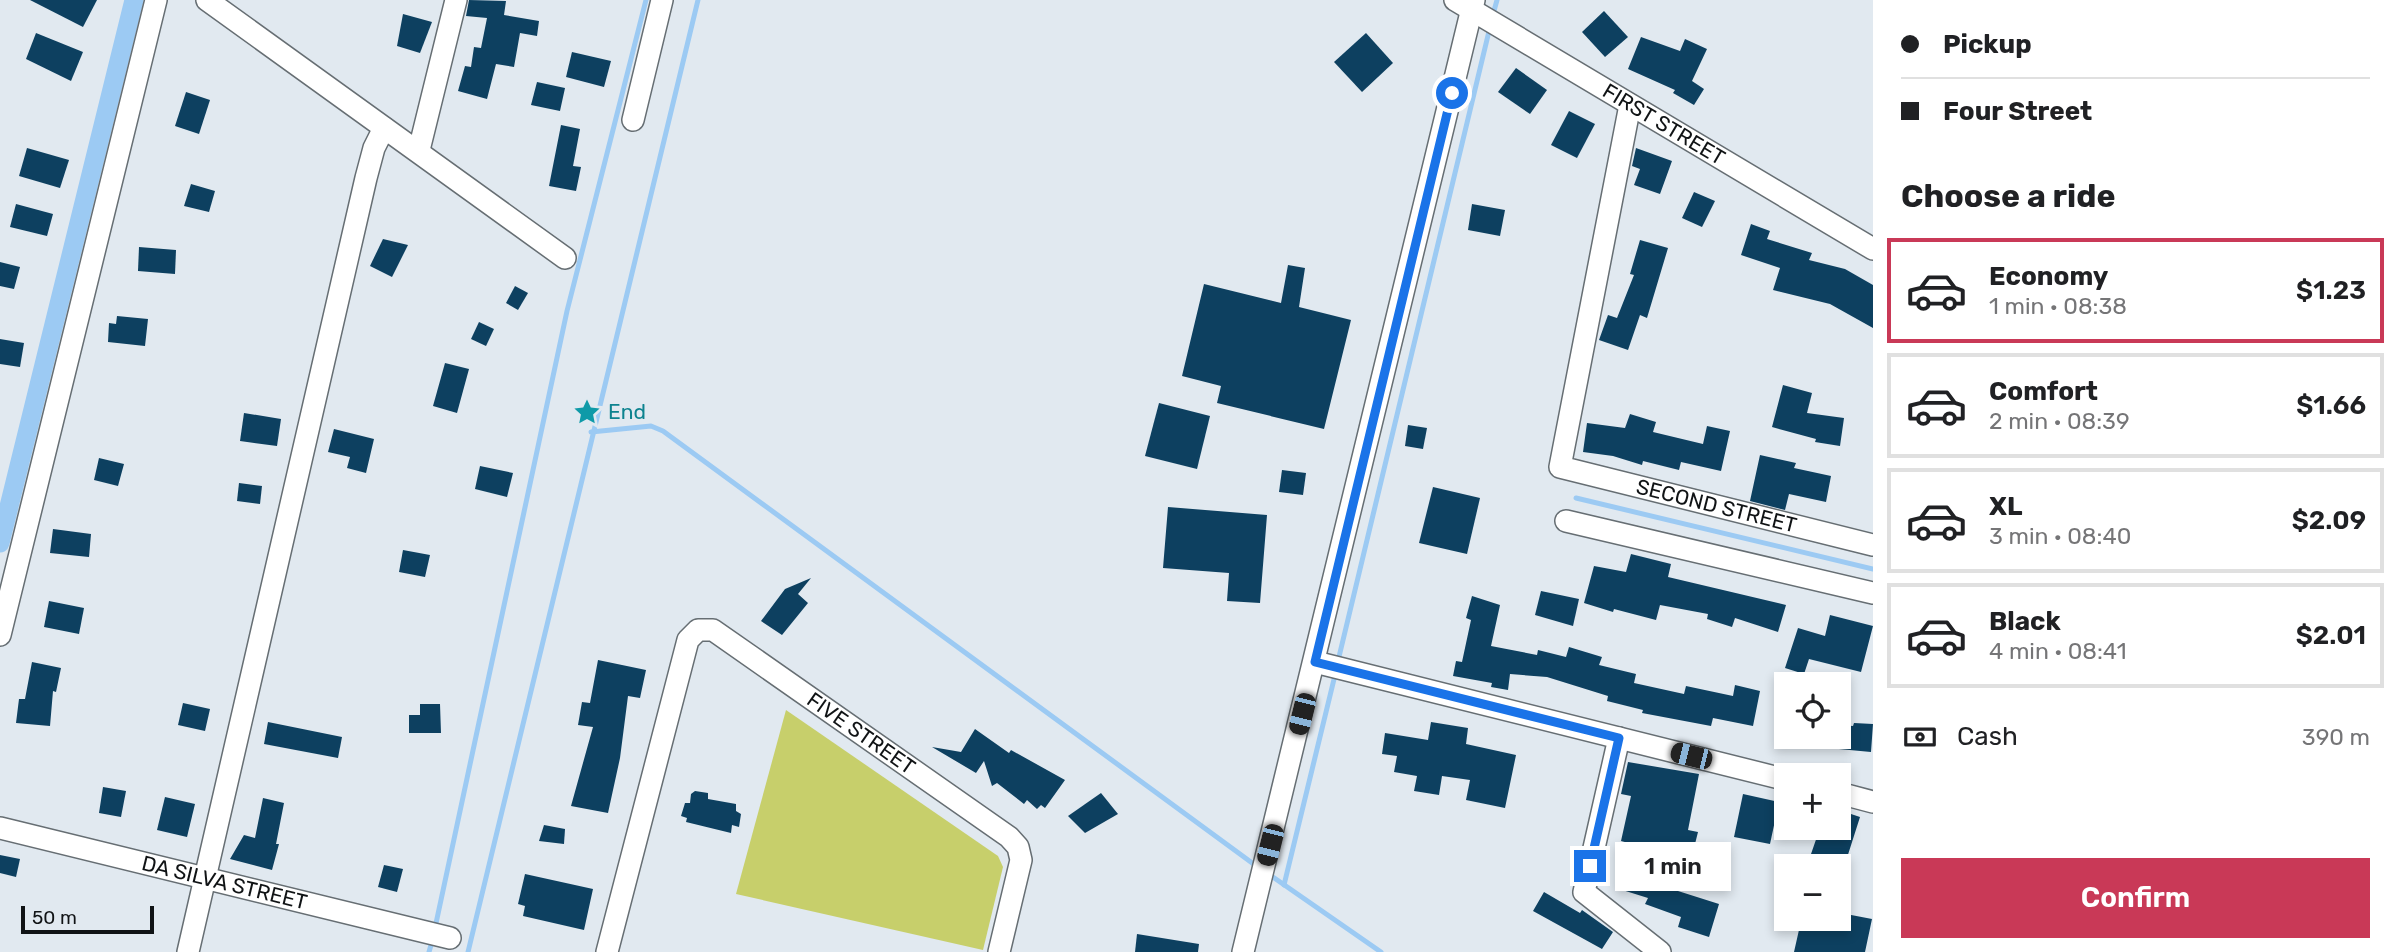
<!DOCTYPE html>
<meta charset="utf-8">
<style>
body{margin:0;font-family:Rubik,sans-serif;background:#f6f6f6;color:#202124;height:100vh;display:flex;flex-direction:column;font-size:26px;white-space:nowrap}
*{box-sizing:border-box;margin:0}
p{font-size:23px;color:#757577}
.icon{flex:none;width:38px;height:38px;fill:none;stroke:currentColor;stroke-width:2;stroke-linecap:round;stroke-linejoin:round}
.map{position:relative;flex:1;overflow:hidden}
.details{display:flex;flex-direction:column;background:#fff;width:525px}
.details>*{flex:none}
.top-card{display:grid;align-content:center;height:154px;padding:0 28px;background:#fff}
.fabs{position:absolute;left:1774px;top:672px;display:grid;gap:14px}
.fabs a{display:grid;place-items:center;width:77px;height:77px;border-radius:0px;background:#fff;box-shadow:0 4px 10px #0003;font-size:35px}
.scale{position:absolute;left:21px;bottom:18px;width:133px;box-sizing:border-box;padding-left:7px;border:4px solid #101315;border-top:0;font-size:19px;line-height:24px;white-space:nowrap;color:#101315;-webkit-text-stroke:5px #e1e9f0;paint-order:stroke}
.end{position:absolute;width:32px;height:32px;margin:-16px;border:9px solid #1a73e8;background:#fff;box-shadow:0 0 0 4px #fff}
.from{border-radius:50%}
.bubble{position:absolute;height:49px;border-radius:0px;background:#fff;box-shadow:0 4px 10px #0003;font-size:23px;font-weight:600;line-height:49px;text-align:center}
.car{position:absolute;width:21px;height:42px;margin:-21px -10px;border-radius:9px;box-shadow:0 0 5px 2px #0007;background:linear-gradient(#222 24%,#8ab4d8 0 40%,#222 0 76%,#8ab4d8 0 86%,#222 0)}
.top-card b{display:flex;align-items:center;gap:24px;height:66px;font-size:26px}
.top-card b+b{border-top:2px solid #e0e0e0}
.top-card i{width:18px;height:18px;background:#202124}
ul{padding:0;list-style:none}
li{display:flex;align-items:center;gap:21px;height:105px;margin:0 14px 10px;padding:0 14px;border:4px solid #e0e0e0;border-radius:0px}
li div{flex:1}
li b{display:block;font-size:26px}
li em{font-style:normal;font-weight:600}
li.selected{border-color:#c93957}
li>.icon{width:63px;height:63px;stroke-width:1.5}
h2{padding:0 28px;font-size:32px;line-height:84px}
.pay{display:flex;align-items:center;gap:18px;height:77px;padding:0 28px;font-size:26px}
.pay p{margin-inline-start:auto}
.button{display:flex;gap:14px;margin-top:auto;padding:14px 28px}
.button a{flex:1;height:80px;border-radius:0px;background:#c93957;color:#fff;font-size:28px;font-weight:600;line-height:80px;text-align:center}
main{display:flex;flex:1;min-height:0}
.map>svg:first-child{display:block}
.green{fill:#c7cf6b}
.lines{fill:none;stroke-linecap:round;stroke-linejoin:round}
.stream{stroke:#9ccaf3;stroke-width:5}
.canal{stroke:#9ccaf3;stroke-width:19}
.building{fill:#0d4060}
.minor-casing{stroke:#666e73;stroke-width:24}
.minor{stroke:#fff;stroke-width:21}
.route{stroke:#1a73e8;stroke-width:9}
.labels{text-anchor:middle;stroke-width:7;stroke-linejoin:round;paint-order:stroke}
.street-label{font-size:21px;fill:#101315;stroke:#e1e9f0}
.culture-label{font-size:21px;fill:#0d838f;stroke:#e1e9f0;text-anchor:start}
</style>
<main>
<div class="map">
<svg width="1873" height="952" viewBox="0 0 1873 952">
<rect width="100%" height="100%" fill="#e1e9f0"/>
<polygon class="green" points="786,710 998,856 1003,867 983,950 736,894"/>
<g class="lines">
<g class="stream">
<polyline points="1492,18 1497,0"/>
<polyline points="591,432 651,426 663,431 1259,868"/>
<polyline points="1576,498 1873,569"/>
<polyline points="1338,661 1490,27"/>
<polyline points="1267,873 1381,952"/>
<polyline points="1284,885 1336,671"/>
<polyline points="435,928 567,311 646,0"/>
<polyline points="429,952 433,938"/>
<polyline points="468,952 698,0"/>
</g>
<polyline class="canal" points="0,543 134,0"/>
</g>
<g class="building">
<polygon points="30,0 97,0 83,27"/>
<polygon points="469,0 506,1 504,15 539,21 537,36 520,33 514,67 496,64 487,99 458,91 465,66 471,67 474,47 481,48 487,18 466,16"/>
<polygon points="1604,11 1628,37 1605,57 1582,32"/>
<polygon points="403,14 432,22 420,53 397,46"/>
<polygon points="36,33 83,52 71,81 26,59"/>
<polygon points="1366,33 1393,63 1362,92 1334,62"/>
<polygon points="1641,37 1680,51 1685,39 1707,49 1692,81 1704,89 1694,105 1673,93 1675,90 1628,69"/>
<polygon points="572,52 611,61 604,87 566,77"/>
<polygon points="1516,68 1547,90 1530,114 1498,92"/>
<polygon points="537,82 565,88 560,111 531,105"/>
<polygon points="186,92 210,100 199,134 175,126"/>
<polygon points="1569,111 1595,124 1577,158 1551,145"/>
<polygon points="561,125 580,129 573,166 581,167 576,191 549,186"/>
<polygon points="27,148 69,160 60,188 19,176"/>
<polygon points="1636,148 1672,161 1660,194 1634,185 1640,169 1632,166"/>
<polygon points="191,184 215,191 209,212 184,206"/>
<polygon points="1694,192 1715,201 1702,227 1682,218"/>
<polygon points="16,204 53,214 47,236 10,227"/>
<polygon points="1472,204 1505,210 1500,236 1468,230"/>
<polygon points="1751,224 1770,231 1767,239 1812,253 1809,260 1845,269 1873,285 1873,328 1830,304 1773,290 1780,268 1741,255"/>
<polygon points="383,239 408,245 392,277 370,266"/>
<polygon points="1640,240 1668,248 1647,318 1640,315 1628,350 1599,340 1608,315 1617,318 1634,275 1630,274"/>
<polygon points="139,247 176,250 175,274 138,271"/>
<polygon points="0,262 20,267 14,289 0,286"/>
<polygon points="1288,265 1305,268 1299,307 1351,320 1324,429 1217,403 1221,386 1182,376 1204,284 1281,303"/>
<polygon points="515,286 528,293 518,310 506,303"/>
<polygon points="117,316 148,319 145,346 108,342 109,323 116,324"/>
<polygon points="479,322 494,329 486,346 471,339"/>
<polygon points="0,339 24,343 20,367 0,364"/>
<polygon points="445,363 469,369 457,413 433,406"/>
<polygon points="1783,385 1812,393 1807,413 1844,418 1840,446 1815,442 1816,439 1772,427"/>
<polygon points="1159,403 1210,416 1197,469 1145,456"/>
<polygon points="244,413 281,419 277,446 240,441"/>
<polygon points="1630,414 1656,422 1653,432 1703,444 1707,426 1730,431 1721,471 1681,462 1679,470 1643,461 1642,465 1613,456 1583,452 1587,423 1625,428"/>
<polygon points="1408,425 1427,428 1423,449 1405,446"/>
<polygon points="334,429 374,439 366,473 347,468 350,457 328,452"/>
<polygon points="1760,455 1796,463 1794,468 1831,476 1826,502 1789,494 1785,510 1750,501"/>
<polygon points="99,458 124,464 118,486 94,480"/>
<polygon points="480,466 513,473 507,497 475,489"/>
<polygon points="1282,470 1306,473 1303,495 1279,492"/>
<polygon points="239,483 262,486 260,504 237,501"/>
<polygon points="1433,487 1480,498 1467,554 1419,543"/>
<polygon points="1168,507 1267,515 1260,603 1227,601 1229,573 1163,568"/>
<polygon points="53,529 91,534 89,557 50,553"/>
<polygon points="403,550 430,555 425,577 399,572"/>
<polygon points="1631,554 1671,564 1668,577 1786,605 1778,632 1735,618 1732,627 1707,619 1708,614 1660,605 1656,620 1614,609 1613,612 1584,603 1594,566 1626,572"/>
<polygon points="811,578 798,594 808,603 782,635 761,621 785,589"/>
<polygon points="1541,591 1579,599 1573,626 1535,615"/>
<polygon points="1472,596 1500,605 1491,646 1537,655 1538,650 1566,657 1569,647 1602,657 1599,665 1636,674 1634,683 1684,694 1686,686 1733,696 1735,685 1760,691 1753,726 1713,718 1711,726 1642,713 1643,710 1607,701 1608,696 1547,677 1510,674 1508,690 1491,687 1492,683 1453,676 1456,661 1462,662 1471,620 1466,618"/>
<polygon points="49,601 84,608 79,634 44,627"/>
<polygon points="1830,615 1873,626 1861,672 1809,659 1804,674 1785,668 1798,628 1825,636"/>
<polygon points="598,660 646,670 640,698 628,696 620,758 608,813 571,806 593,727 578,725 582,702 590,703"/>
<polygon points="32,662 61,668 56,692 53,691 50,726 16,723 19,699 25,699"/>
<polygon points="183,703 210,709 205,731 178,725"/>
<polygon points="420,704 440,704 441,733 409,733 409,715 420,715"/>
<polygon points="268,722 342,737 338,758 264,744"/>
<polygon points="1431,722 1468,728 1466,744 1516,755 1505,808 1466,800 1470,780 1442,776 1439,795 1414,791 1417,776 1394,772 1397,756 1382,754 1385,733 1428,740"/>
<polygon points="1854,723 1873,724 1871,752 1839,749 1839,725 1853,726"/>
<polygon points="975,729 1009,753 1011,750 1065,780 1045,808 1041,805 1037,809 1027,800 1024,804 997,783 992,786 984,761 976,773 932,747 961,752"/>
<polygon points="1628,762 1699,774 1688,830 1698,832 1691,860 1621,841 1631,796 1621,794"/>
<polygon points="103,787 126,791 121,817 99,813"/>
<polygon points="695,791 708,793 708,799 736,804 736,811 741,814 739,827 732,825 731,833 686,822 687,818 681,816 685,803 690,803 691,794"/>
<polygon points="1101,793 1118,814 1085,833 1068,816"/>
<polygon points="1743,794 1779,802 1770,844 1734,837"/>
<polygon points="165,797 195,804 187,837 157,830"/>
<polygon points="263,798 284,803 276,844 279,844 272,870 230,859 244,835 255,838"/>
<polygon points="1839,810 1860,817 1845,864 1811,854 1820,828 1839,828"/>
<polygon points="544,825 565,829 564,844 539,841"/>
<polygon points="0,855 20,859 16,877 0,873"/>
<polygon points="1624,864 1680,885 1678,891 1719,904 1709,937 1678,927 1681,917 1645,904 1648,898 1616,888"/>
<polygon points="384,865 403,869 397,892 378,887"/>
<polygon points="525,874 593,889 584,930 523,916 525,906 518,904"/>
<polygon points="1544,892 1580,913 1582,910 1613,932 1602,949 1533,911"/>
<polygon points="1846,914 1872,919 1865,952 1794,952 1801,921 1842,931"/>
<polygon points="1137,934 1199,944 1198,952 1135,952"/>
</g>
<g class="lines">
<g class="minor-casing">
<g id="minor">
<polyline points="207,0 565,258"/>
<path id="s1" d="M1455,0L1873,249"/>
<path id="s2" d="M1630,105L1560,467L1873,545"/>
<polyline points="633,120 662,0"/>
<polyline points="419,150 456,0"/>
<polyline points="1566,521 1873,593"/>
<polyline points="0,635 156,0"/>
<polyline points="1315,662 1787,780"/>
<polyline points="1619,738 1584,892 1660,952"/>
<polyline points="1839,793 1873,802"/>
<path id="s3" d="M0,828L450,938"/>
<polyline points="188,952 366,178 374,148 384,128"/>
<path id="s4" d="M607,952L688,640L698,630H713L1009,837L1018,847L1021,860L999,952"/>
<polyline points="1243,952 1474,0"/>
</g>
</g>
<use href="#minor" class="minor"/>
</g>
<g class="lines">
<polyline class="route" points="1452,93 1315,662 1619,738 1590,866"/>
</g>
<defs>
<g id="sight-bare" transform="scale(2.1)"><path d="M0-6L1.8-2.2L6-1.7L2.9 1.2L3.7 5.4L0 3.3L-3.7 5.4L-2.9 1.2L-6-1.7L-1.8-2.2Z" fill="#0f9aa8" stroke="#e1e9f0" stroke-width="2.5" paint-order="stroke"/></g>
</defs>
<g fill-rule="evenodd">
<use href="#sight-bare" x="587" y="412"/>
</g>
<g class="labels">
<g class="street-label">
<text dy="7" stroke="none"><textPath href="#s1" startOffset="243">FIRST STREET</textPath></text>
<text dy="7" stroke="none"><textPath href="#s2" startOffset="530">SECOND STREET</textPath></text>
<text dy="7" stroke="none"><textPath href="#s4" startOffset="532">FIVE STREET</textPath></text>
<text dy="7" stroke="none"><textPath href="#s3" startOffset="231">DA SILVA STREET</textPath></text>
</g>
<g class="culture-label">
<text x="608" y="419">End</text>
</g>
</g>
</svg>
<div class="fabs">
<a><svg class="icon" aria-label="locate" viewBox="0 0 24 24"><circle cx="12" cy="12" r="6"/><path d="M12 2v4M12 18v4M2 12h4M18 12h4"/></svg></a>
<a>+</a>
<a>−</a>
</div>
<div class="scale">50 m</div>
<i class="end from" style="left:1452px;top:93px"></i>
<i class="end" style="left:1590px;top:866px"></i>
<div class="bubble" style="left:1615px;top:842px;width:116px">1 min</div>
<i class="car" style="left:1302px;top:714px;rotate:194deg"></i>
<i class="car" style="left:1691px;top:756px;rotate:284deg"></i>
<i class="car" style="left:1270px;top:845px;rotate:194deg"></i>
</div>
<section class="details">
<div class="top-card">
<b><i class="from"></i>Pickup</b>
<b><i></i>Four Street</b>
</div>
<h2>Choose a ride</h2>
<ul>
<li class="selected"><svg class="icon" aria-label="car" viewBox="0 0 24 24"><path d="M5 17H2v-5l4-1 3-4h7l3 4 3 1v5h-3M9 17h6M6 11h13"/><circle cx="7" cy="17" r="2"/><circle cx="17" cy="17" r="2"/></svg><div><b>Economy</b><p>1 min · 08:38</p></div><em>$1.23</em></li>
<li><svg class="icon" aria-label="car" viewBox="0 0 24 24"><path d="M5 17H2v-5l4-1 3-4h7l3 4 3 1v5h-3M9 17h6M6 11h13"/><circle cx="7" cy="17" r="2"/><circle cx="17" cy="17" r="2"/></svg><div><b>Comfort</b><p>2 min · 08:39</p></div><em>$1.66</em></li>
<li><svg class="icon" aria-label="car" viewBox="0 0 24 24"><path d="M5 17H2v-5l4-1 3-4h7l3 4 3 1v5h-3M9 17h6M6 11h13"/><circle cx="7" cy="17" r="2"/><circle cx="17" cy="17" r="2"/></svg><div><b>XL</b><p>3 min · 08:40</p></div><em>$2.09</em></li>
<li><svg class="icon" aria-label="car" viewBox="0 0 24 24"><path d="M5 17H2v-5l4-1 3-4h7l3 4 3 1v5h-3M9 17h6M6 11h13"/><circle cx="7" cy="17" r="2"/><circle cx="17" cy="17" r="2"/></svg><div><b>Black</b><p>4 min · 08:41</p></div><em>$2.01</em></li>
</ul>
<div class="pay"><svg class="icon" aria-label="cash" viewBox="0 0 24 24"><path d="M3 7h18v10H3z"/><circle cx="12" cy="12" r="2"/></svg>Cash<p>390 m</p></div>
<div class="button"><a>Confirm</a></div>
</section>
</main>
